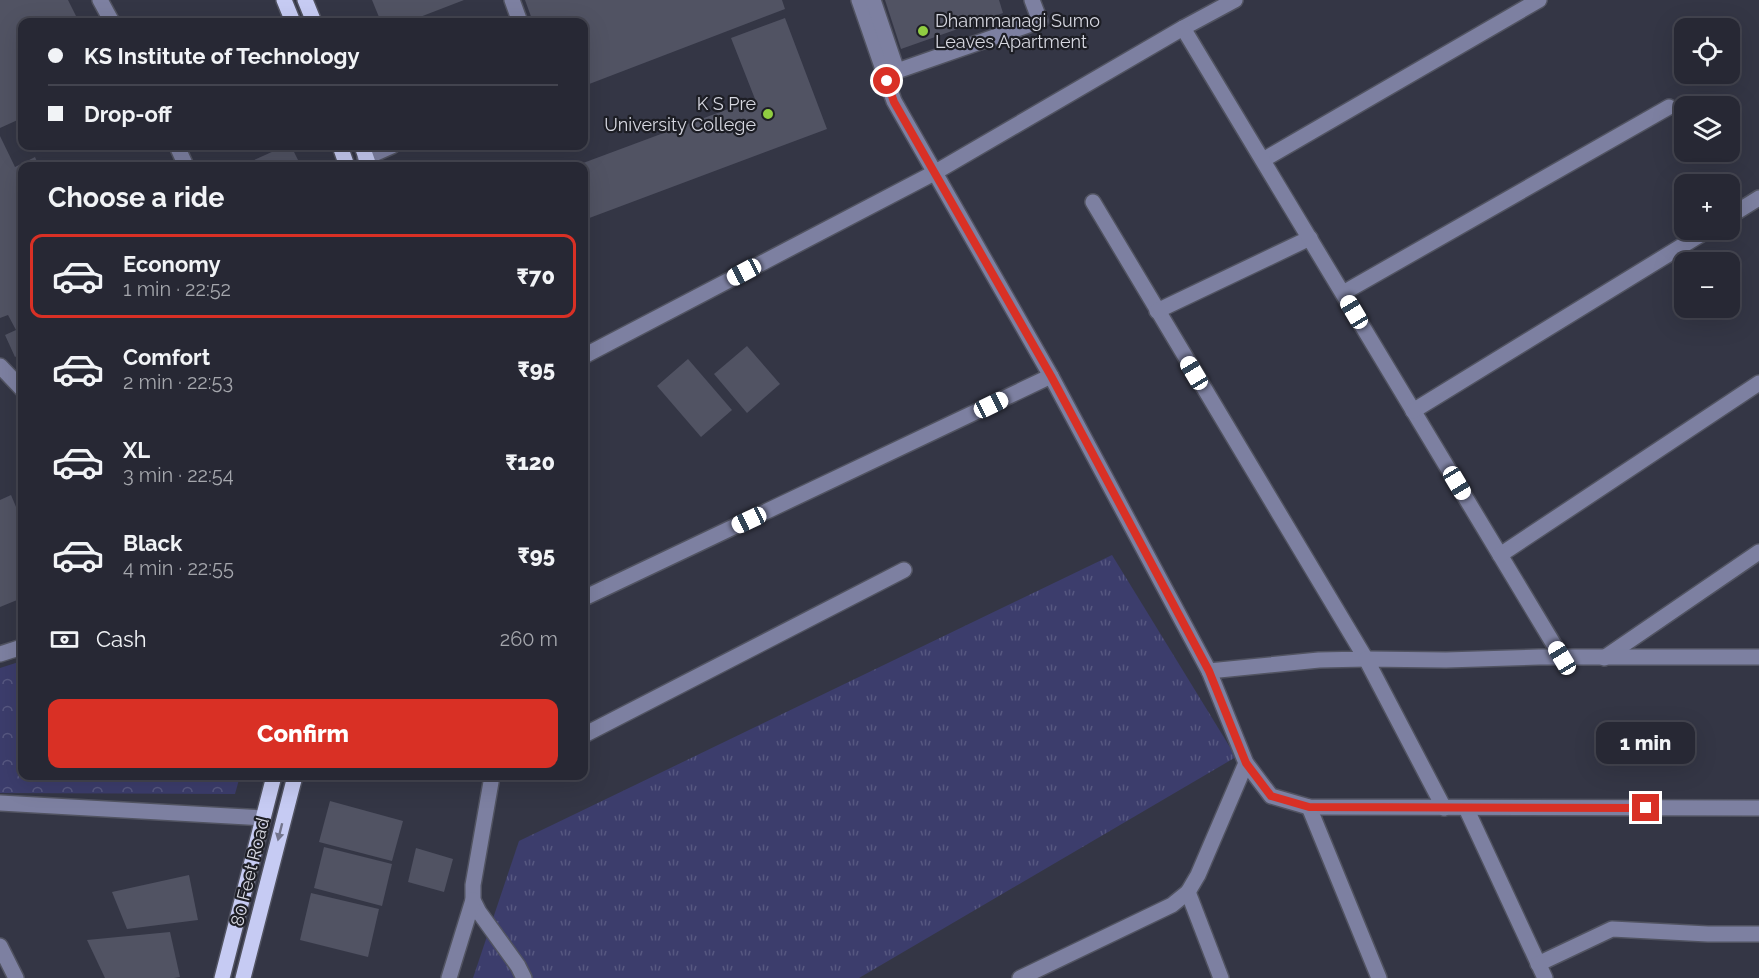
<!DOCTYPE html>
<meta charset="utf-8">
<style>
body{margin:0;font-family:Raleway,sans-serif;background:#333440;color:#f1f3f6;height:100vh;display:flex;flex-direction:column;font-size:22px;white-space:nowrap}
*{box-sizing:border-box;margin:0}
p{font-size:20px;color:#a4a6ac}
.icon{flex:none;width:33px;height:33px;fill:none;stroke:currentColor;stroke-width:2;stroke-linecap:round;stroke-linejoin:round}
.map{position:relative;flex:1;overflow:hidden}
.details{position:absolute;left:18px;top:162px;width:570px;height:618px;display:flex;flex-direction:column;background:#272834;border-radius:12px;box-shadow:0 6px 24px #0002,0 0 0 2px #43444f}
.details>*{flex:none}
.guide{position:absolute;left:18px;top:18px;width:570px;height:132px;border-radius:12px;box-shadow:0 6px 24px #0002,0 0 0 2px #43444f;display:grid;align-content:center;height:132px;padding:0 30px;background:#272834}
.tools{position:absolute;left:1674px;top:18px;display:grid;gap:12px}
.tools a{display:grid;place-items:center;width:66px;height:66px;border-radius:12px;background:#272834;box-shadow:0 6px 24px #0002,0 0 0 2px #43444f;font-size:30px}
.end{position:absolute;width:27px;height:27px;margin:-14px;border:8px solid #d93025;background:#fff;box-shadow:0 0 0 3px #fff}
.from{border-radius:50%}
.bubble{position:absolute;height:42px;border-radius:12px;background:#272834;box-shadow:0 6px 24px #0002,0 0 0 2px #43444f;font-size:20px;font-weight:800;line-height:42px;text-align:center}
.car{position:absolute;width:18px;height:36px;margin:-18px -9px;border-radius:8px;box-shadow:0 0 4px 2px #0007;background:linear-gradient(#fff 24%,#345 0 40%,#fff 0 76%,#345 0 86%,#fff 0)}
.guide b{display:flex;align-items:center;gap:21px;height:57px;font-size:22px}
.guide b+b{border-top:2px solid #43444f}
.guide i{width:15px;height:15px;background:#f1f3f6}
ul{padding:0;list-style:none}
li{display:flex;align-items:center;gap:18px;height:84px;margin:0 12px 9px;padding:0 18px;border:3px solid transparent;border-radius:12px}
li div{flex:1}
li b{display:block;font-size:22px}
li em{font-style:normal;font-weight:800}
li.on{border-color:#d93025}
li>.icon{width:54px;height:54px;stroke-width:1.5}
h2{padding:0 30px;font-size:27px;line-height:72px}
.pay{display:flex;align-items:center;gap:15px;height:66px;padding:0 30px;font-size:22px}
.pay p{margin-inline-start:auto}
.cta{display:flex;gap:12px;margin-top:auto;padding:12px 30px}
.cta a{flex:1;height:69px;border-radius:12px;background:#d93025;color:#fff;font-size:24px;font-weight:800;line-height:69px;text-align:center}
.map>svg:first-child{display:block}
.grass{fill:url(#grass-tufts)}
.forest{fill:url(#forest-crowns)}
.building{fill:#515363}
.lines{fill:none;stroke-linecap:round;stroke-linejoin:round}
.minor-casing{stroke:#515361;stroke-width:18}
.major-casing{stroke:#515361;stroke-width:18}
.minor{stroke:#7d80a1;stroke-width:15}
.major{stroke:#c6cbf3;stroke-width:15}
.oneway{fill:#72748c}
.route{stroke:#d93025;stroke-width:8}
.poi-dot{fill:#90cd41;stroke:#1d1e25;stroke-width:2}
.labels{text-anchor:middle;stroke-width:4.5;stroke-linejoin:round;paint-order:stroke}
.poi-label{font-size:18px;fill:#d6d7e0;stroke:#1d1e25;text-anchor:start}
.street-label{font-size:18px;fill:#d6d7e0;stroke:#1d1e25}
</style>
<div class="map">
<svg width="1759" height="978" viewBox="0 0 1759 978">
<defs>
<pattern id="grass-tufts" width="24" height="20" patternUnits="userSpaceOnUse" patternTransform="scale(1.5)"><rect width="24" height="20" fill="#3c3d6c"/><path d="M3 7l-1-3M5 7V3M7 7l1-3M15 17l-1-3M17 17v-4M19 17l1-3" fill="none" stroke="#575881"/></pattern>
<pattern id="forest-crowns" width="20" height="18" patternUnits="userSpaceOnUse" patternTransform="scale(1.5)"><rect width="20" height="18" fill="#3c3d6c"/><path d="M2 6a3 3 0 1 1 6 0M12 15a3 3 0 1 1 6 0" fill="none" stroke="#575881"/></pattern>
</defs>
<rect width="100%" height="100%" fill="#343645"/>
<polygon class="grass" points="1112,555 1236,757 859,978 473,978 519,841"/>
<polygon class="forest" points="22,661 22,776 240,776 235,794 0,793 0,668"/>
<g class="building">
<polygon points="0,0 68,0 79,22 22,22 22,118 0,128"/>
<polygon points="372,0 464,0 407,22 381,22"/>
<polygon points="525,0 782,0 785,9 584,86 584,22 533,22"/>
<polygon points="885,0 999,0 1003,13 901,49"/>
<polygon points="471,16 474,22 454,22"/>
<polygon points="785,18 827,129 584,220 584,166 575,166 755,99 731,38"/>
<polygon points="0,136 15,167 35,157 39,166 22,166 22,353 15,357 5,335 16,330 8,315 0,318"/>
<polygon points="285,146 291,146 301,166 241,166"/>
<polygon points="747,346 780,384 747,413 714,374"/>
<polygon points="688,359 732,410 701,437 657,386"/>
<polygon points="584,475 590,482 584,488"/>
<polygon points="11,495 22,521 22,598 0,607 0,500"/>
<polygon points="330,801 403,821 392,861 319,842"/>
<polygon points="324,847 392,864 382,906 314,888"/>
<polygon points="416,848 453,859 444,892 408,882"/>
<polygon points="189,875 198,920 127,929 112,892"/>
<polygon points="311,893 379,909 368,957 300,940"/>
<polygon points="170,932 180,977 174,978 105,978 87,940"/>
</g>
<g class="lines">
<g class="minor-casing">
<g id="minor">
<polyline points="100,0 112,22"/>
<polyline points="512,0 520,22"/>
<polyline points="859,0 894,101 1051,376 1209,671 1246,763 1271,796 1309,807 1759,808"/>
<polyline points="873,0 897,71 1040,21 1032,0"/>
<polyline points="1183,28 1235,0"/>
<polyline points="177,146 186,166"/>
<polyline points="365,158 392,146"/>
<polyline points="1263,160 1539,0"/>
<polyline points="1093,202 1366,659 1319,660 1209,671"/>
<polyline points="1730,216 1759,198"/>
<polyline points="1343,293 1669,107"/>
<polyline points="1157,311 1310,238"/>
<polyline points="584,356 934,173 1183,28 1562,658"/>
<polyline points="0,366 22,389"/>
<polyline points="1413,411 1708,230"/>
<polyline points="1500,555 1759,383"/>
<polyline points="584,598 1051,376"/>
<polyline points="0,654 22,647"/>
<polyline points="1604,658 1759,552"/>
<polyline points="584,735 904,570"/>
<polyline points="490,776 491,782 473,885 473,900 479,912 518,966 524,978"/>
<polyline points="0,803 263,818"/>
<polyline points="1309,807 1379,978"/>
<polyline points="1444,808 1366,659 1446,660 1539,657 1759,657"/>
<polyline points="1466,808 1545,978"/>
<polyline points="1188,892 1221,978"/>
<polyline points="0,946 16,978"/>
<polyline points="1538,964 1612,929 1708,934 1759,934"/>
<polyline points="449,978 473,900"/>
<polyline points="1020,978 1172,905 1188,892 1198,875 1246,763"/>
</g>
</g>
<g class="major-casing">
<g id="major">
<polyline points="284,0 293,22"/>
<polyline points="305,0 314,22"/>
<polyline points="340,146 347,166"/>
<polyline points="362,146 369,166"/>
<polyline points="222,978 274,776"/>
<polyline points="243,978 295,776"/>
</g>
</g>
<use href="#minor" class="minor"/>
<use href="#major" class="major"/>
</g>
<defs><path id="oneway-solid" d="M-6-.8H1V-3.2L6.5 0L1 3.2V.8H-6Z" transform="scale(1.5)"/></defs>
<use class="oneway" href="#oneway-solid" transform="translate(280 832) rotate(104)"/>
<g class="lines">
<polyline class="route" points="887,81 894,102 1051,376 1209,671 1246,763 1271,796 1309,807 1646,808"/>
</g>
<g class="poi-dot">
<circle cx="923" cy="31" r="6"/>
<circle cx="768" cy="114" r="6"/>
</g>
<g class="labels">
<g class="poi-label">
<text x="935" y="27">Dhammanagi Sumo<tspan x="935" dy="21">Leaves Apartment</tspan></text>
<text x="756" y="110" text-anchor="end">K S Pre<tspan x="756" dy="21">University College</tspan></text>
</g>
<g class="street-label">
<text transform="translate(250 872) rotate(-76)" y="6">80 Feet Road</text>
</g>
</g>
</svg>
<div class="tools">
<a><svg class="icon" aria-label="locate" viewBox="0 0 24 24"><circle cx="12" cy="12" r="6"/><path d="M12 2v4M12 18v4M2 12h4M18 12h4"/></svg></a>
<a><svg class="icon" aria-label="layers" viewBox="0 0 24 24"><path d="M12 4l9 5-9 5-9-5zM3 14l9 5 9-5"/></svg></a>
<a>+</a>
<a>−</a>
</div>
<i class="end from" style="left:887px;top:81px"></i>
<i class="end" style="left:1646px;top:808px"></i>
<div class="bubble" style="left:1596px;top:722px;width:99px">1 min</div>
<i class="car" style="left:744px;top:272px;rotate:242deg"></i>
<i class="car" style="left:1354px;top:312px;rotate:329deg"></i>
<i class="car" style="left:1194px;top:373px;rotate:329deg"></i>
<i class="car" style="left:991px;top:405px;rotate:64deg"></i>
<i class="car" style="left:1457px;top:483px;rotate:149deg"></i>
<i class="car" style="left:749px;top:520px;rotate:245deg"></i>
<i class="car" style="left:1562px;top:658px;rotate:329deg"></i>
<div class="guide">
<b><i class="from"></i>KS Institute of Technology</b>
<b><i></i>Drop-off</b>
</div>
<section class="details">
<h2>Choose a ride</h2>
<ul>
<li class="on"><svg class="icon" aria-label="car" viewBox="0 0 24 24"><path d="M5 17H2v-5l4-1 3-4h7l3 4 3 1v5h-3M9 17h6M6 11h13"/><circle cx="7" cy="17" r="2"/><circle cx="17" cy="17" r="2"/></svg><div><b>Economy</b><p>1 min · 22:52</p></div><em>₹70</em></li>
<li><svg class="icon" aria-label="car" viewBox="0 0 24 24"><path d="M5 17H2v-5l4-1 3-4h7l3 4 3 1v5h-3M9 17h6M6 11h13"/><circle cx="7" cy="17" r="2"/><circle cx="17" cy="17" r="2"/></svg><div><b>Comfort</b><p>2 min · 22:53</p></div><em>₹95</em></li>
<li><svg class="icon" aria-label="car" viewBox="0 0 24 24"><path d="M5 17H2v-5l4-1 3-4h7l3 4 3 1v5h-3M9 17h6M6 11h13"/><circle cx="7" cy="17" r="2"/><circle cx="17" cy="17" r="2"/></svg><div><b>XL</b><p>3 min · 22:54</p></div><em>₹120</em></li>
<li><svg class="icon" aria-label="car" viewBox="0 0 24 24"><path d="M5 17H2v-5l4-1 3-4h7l3 4 3 1v5h-3M9 17h6M6 11h13"/><circle cx="7" cy="17" r="2"/><circle cx="17" cy="17" r="2"/></svg><div><b>Black</b><p>4 min · 22:55</p></div><em>₹95</em></li>
</ul>
<div class="pay"><svg class="icon" aria-label="cash" viewBox="0 0 24 24"><path d="M3 7h18v10H3z"/><circle cx="12" cy="12" r="2"/></svg>Cash<p>260 m</p></div>
<div class="cta"><a>Confirm</a></div>
</section>
</div>
